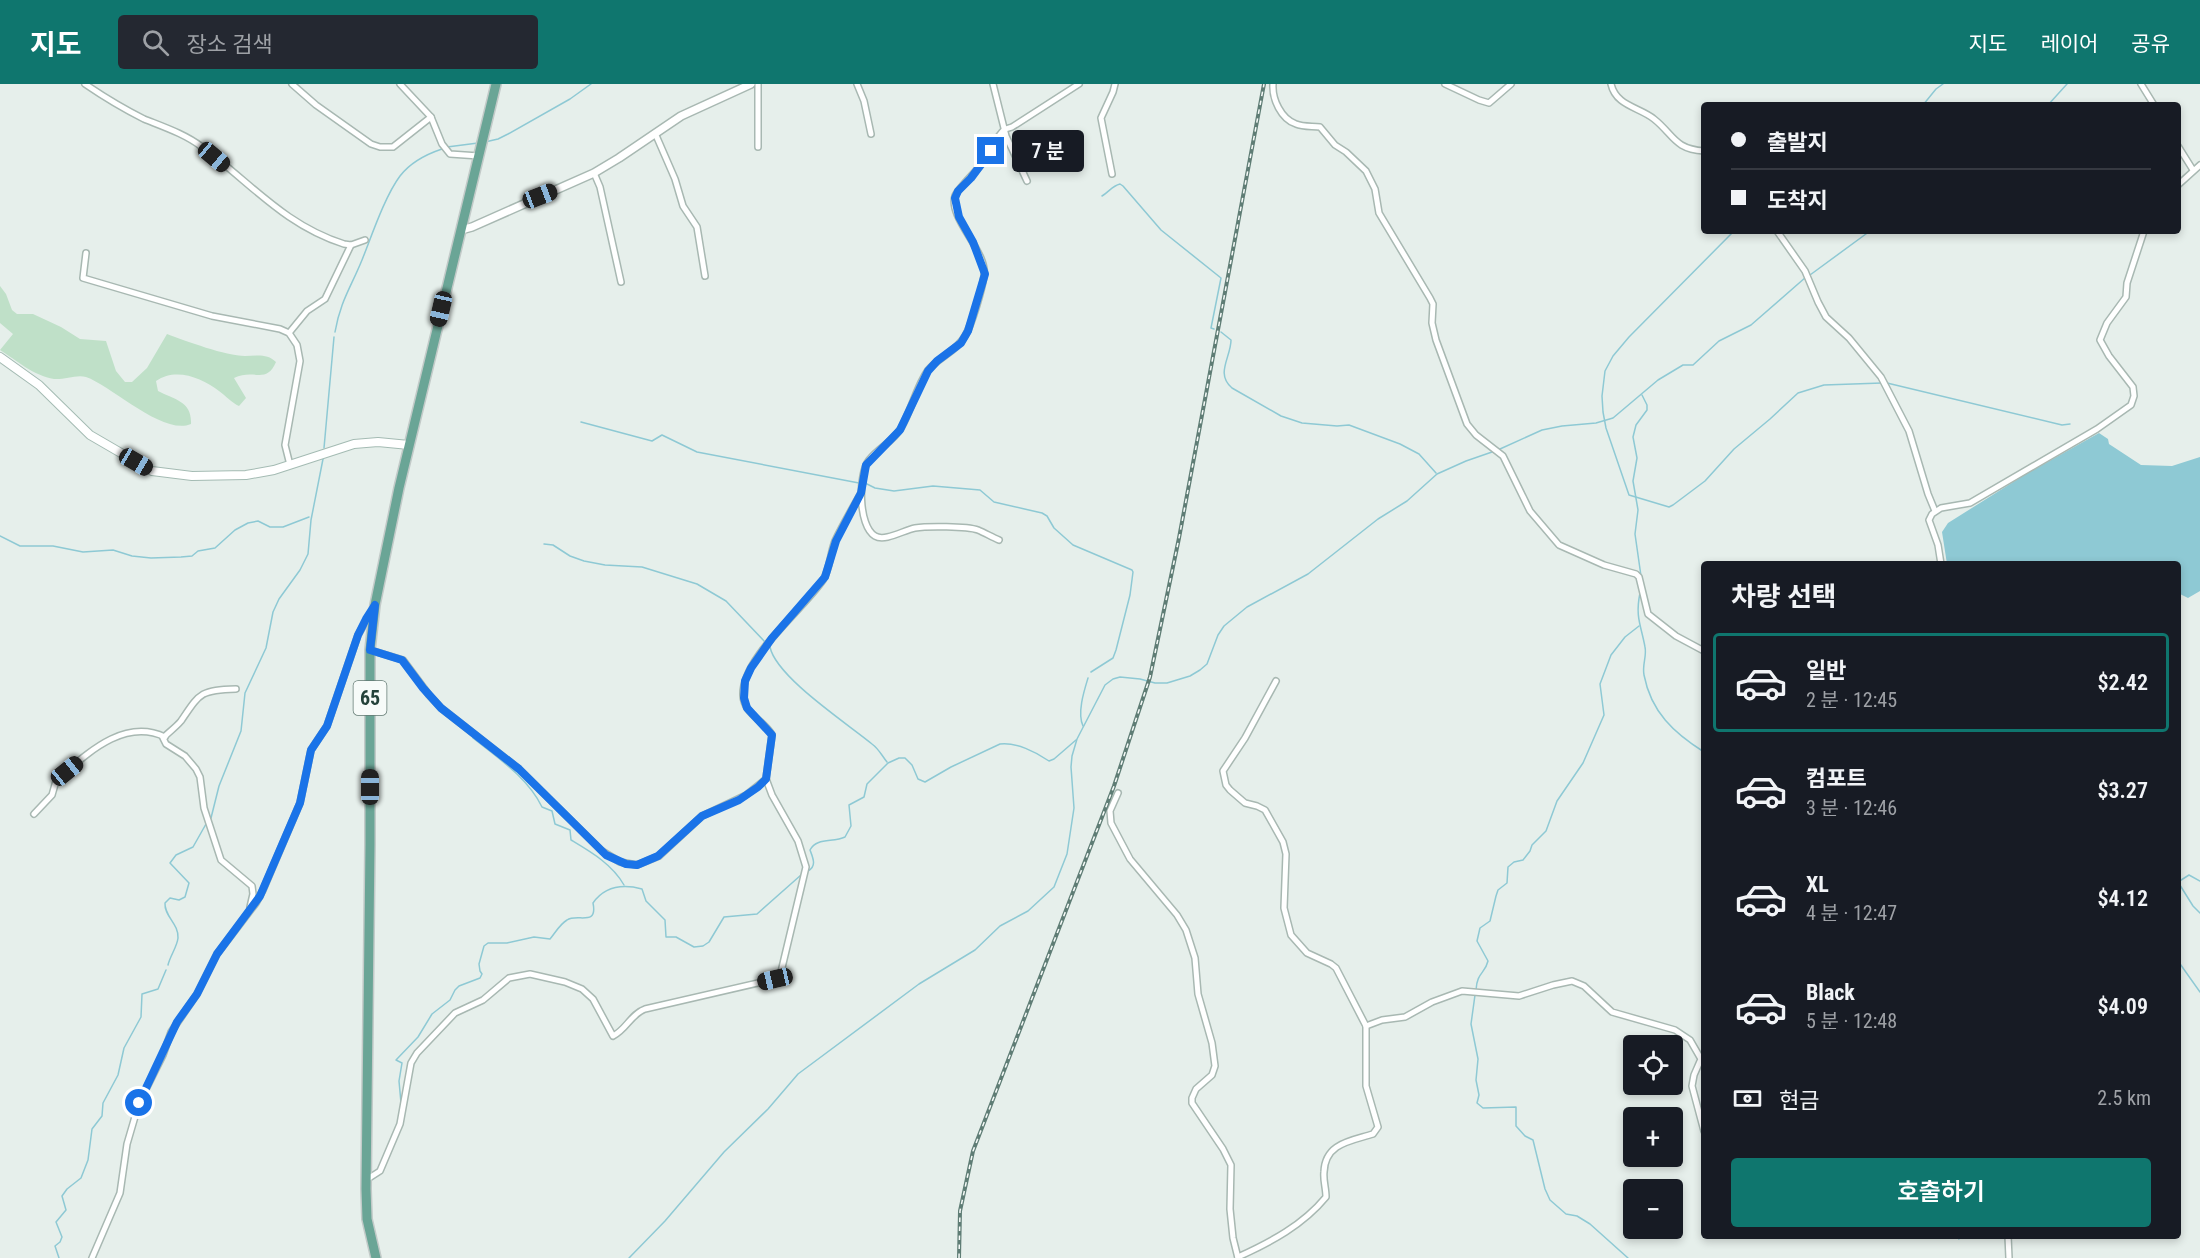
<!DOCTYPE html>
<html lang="ko">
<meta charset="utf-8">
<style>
body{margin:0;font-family:"Roboto Condensed","Noto Sans KR",sans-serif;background:#242831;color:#f1f3f6;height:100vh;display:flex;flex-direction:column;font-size:22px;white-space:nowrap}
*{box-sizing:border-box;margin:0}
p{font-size:20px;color:#9ea1a6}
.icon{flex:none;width:33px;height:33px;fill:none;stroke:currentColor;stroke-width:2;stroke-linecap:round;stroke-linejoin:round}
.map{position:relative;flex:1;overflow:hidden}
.drawer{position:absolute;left:1701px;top:477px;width:480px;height:678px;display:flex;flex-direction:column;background:#171b24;border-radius:6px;box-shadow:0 3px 9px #0003}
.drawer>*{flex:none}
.top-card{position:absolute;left:1701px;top:18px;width:480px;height:132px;border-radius:6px;box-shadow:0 3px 9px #0003;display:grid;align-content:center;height:132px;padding:0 30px;background:#171b24}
.controls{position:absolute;left:1623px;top:951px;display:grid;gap:12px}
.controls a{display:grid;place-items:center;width:60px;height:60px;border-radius:6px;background:#171b24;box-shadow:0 3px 9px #0003;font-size:30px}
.end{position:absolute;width:27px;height:27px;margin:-14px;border:8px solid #1a73e8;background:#fff;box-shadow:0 0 0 3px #fff}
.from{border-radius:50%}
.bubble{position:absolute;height:42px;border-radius:6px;background:#171b24;box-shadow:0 3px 9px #0003;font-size:20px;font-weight:600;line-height:42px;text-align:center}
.car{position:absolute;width:18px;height:36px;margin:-18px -9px;border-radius:8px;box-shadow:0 0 4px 2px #0007;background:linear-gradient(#222 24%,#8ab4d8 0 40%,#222 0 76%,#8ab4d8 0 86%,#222 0)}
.top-card b{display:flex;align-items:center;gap:21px;height:57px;font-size:22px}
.top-card b+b{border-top:2px solid #363941}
.top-card i{width:15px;height:15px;background:#f1f3f6}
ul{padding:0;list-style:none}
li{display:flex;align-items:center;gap:18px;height:99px;margin:0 12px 9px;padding:0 18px;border:3px solid transparent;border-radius:6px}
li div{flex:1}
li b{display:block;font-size:22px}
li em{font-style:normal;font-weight:600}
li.current{border-color:#0f766e}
li>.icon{width:54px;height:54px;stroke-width:1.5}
h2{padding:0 30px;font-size:27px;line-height:72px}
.pay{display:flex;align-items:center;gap:15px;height:66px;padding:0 30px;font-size:22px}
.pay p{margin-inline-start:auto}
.primary-button{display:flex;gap:12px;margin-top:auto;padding:12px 30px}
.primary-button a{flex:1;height:69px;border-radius:6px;background:#0f766e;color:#fff;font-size:24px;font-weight:600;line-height:69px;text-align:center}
header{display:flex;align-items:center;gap:36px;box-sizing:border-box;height:84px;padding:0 30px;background:#0f766e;color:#fff}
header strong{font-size:28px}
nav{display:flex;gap:33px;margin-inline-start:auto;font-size:21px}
.search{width:420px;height:54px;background:#242831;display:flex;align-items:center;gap:15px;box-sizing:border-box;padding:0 21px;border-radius:6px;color:#9ea1a6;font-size:22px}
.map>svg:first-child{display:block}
.green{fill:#bfe0c8}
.water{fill:#8ec9d4}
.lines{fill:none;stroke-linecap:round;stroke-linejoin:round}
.stream{stroke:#8ec9d4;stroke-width:1.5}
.minor-casing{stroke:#a8b8b2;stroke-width:8}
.tertiary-casing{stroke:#a8b8b2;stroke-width:10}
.secondary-casing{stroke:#a4bbb3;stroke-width:10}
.primary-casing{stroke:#c2cac8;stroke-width:12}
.minor{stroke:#fff;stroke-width:5}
.tertiary{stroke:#fff;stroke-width:7}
.secondary{stroke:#fff;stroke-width:8}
.primary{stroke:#6aa596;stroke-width:9}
.rail-casing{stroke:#5f7d75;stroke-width:4}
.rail{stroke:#f7fbf9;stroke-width:1.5;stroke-dasharray:4.5;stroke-linecap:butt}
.route{stroke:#1a73e8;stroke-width:8}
.labels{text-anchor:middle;stroke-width:6;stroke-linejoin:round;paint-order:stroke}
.shield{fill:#f7fbf9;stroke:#637a73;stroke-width:1.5}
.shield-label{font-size:20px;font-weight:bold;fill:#24423a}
</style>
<header>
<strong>지도</strong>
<div class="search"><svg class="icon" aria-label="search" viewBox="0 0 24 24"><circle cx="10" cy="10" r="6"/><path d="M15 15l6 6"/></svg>장소 검색</div>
<nav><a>지도</a><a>레이어</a><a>공유</a></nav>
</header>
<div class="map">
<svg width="2200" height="1174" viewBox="0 0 2200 1174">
<rect width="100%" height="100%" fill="#e6efeb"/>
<path class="green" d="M0,202L6,210L12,226L17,230H33L61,243L80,255L106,257L116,287L125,298H132L147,284L167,250C186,257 226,272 245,272C256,272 267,269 276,278C266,301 254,284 234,294L246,314L239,322C232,319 226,312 219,307C202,294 176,283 156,297L158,307C175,316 192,317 191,340C163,352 112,302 86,293C77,290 64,296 54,295C34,292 16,276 0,266L13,250L0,239Z"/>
<polygon class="water" points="2099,349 2108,355 2109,360 2141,381 2172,382 2200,373 2200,507 2188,514 2178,509 2178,480 1947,480 1942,448 1948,439 2026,390"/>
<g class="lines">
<g class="stream">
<polyline points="1923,21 1936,5 1943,0"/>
<polyline points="2048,21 2067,0"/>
<polyline points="485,58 498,55 508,50 570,15 591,0"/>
<polyline points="447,63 478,59"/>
<path d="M1102,112C1109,108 1112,102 1120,100L1123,102L1161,146L1221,194L1211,244L1214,245"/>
<polyline points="1734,147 1629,253 1613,272 1605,287 1602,312 1603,328 1606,344 1629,411 1669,423 1673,421 1705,397 1734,365 1770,335 1798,309 1824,301 1882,299"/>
<polyline points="1810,191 1870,147"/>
<path d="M335,248C340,218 351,203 362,176C372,151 385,112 400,92C410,79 427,70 442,65"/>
<path d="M1221,248L1231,256C1231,273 1215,290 1232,304L1281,332L1302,339L1337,342L1349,341L1400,360L1419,370L1436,389"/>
<polyline points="1887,299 2062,341 2070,340"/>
<polyline points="581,338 652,357 662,351 697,368 859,399"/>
<polyline points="324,364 334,253"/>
<polyline points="1500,365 1542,346 1562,342 1596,339 1613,334 1658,296 1683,281 1693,281 1719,257 1751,241 1806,193"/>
<polyline points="865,399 875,404 894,407 933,402 980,406 994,418 1042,429 1047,432 1054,444 1073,461 1132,486 1133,488 1130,511 1116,566 1113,574 1091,588"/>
<polyline points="0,452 20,462 53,462 83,468 113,466 132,472 151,474 181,473 192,472 198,467 215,464 235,446 248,439 258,437 270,443 283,443 309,433"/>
<polyline points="544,460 553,461 570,472 584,477 605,481 642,483 697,500 726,517 765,558"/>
<polyline points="1641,492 1635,450 1638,426 1633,397 1637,374 1633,353 1636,341 1647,326 1647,321 1642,311"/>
<path d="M1640,509C1635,533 1641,541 1645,563C1647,572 1642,581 1644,591C1651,628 1674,649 1704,668"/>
<path d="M770,563C776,593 848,640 872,660C879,665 882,672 887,678"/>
<path d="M1083,642C1077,629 1084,607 1088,594"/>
<path d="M473,654C498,674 528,694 542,723L552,727L555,740L570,746L571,756C591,768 612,780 624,801"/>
<polyline points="211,734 219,702 241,647 245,609 266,564 273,528 279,515 300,486 308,470 311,436 323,375"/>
<path d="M808,787C817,782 813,774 810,766C817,753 833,759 845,753L851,742L849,721L864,713L867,700L888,679L899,674H905L912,681L918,695L925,698L951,683L1000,660C1016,658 1036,668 1049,677L1054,675L1076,656"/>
<polyline points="2178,798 2193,822 2200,829"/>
<polyline points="2178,798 2189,791 2200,797"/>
<polyline points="2178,877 2200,908"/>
<path d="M168,881C170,872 177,863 178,854C179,840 164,832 165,819L170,814L179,816L185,813L189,799L170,779L176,771L193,763L206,740"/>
<path d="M1476,906C1477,888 1485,890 1488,877L1477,857L1480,844L1490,837L1496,812L1498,806L1507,799L1508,783L1514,778L1523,776L1530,767L1532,761L1546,747L1557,717L1583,679L1604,631L1600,600L1611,571L1625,553L1639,542"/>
<polyline points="1475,911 1471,940 1478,975 1476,996 1479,1011 1477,1019 1483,1024 1516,1023 1516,1042 1525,1052 1533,1056 1545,1105 1550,1116 1566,1130 1577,1132 1590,1140 1628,1174"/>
<path d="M401,1019L399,997L402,979L396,976L418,953L432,930L450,916L455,906L459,902L480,894L482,890L480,887L479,880L484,862L488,859H507L534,853L550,855C555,849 560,840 567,836C577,829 598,843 593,819C605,802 623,800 642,805L646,817L665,836L666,853H676L694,863L703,862L709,858L724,833L757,830L801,791"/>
<polyline points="1957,1152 1959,1155"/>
<polyline points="59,1174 55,1162 60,1158 62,1153 56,1138 66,1126 62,1112 67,1105 81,1094 88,1076 92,1045 102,1032 103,1019 118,991 124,964 141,933 142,910 158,905 166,886"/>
<polyline points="629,1174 665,1137 724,1068 768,1025 798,990 919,900 975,866 1000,842 1028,827 1054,803 1067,770 1074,724 1071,683 1072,672 1077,655 1105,601 1113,595 1120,593 1140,595 1155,599 1167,599 1190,592 1200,586 1207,580 1218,551 1224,542 1247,523 1308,490 1378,435 1407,417 1437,390 1466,377 1492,368"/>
</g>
<g class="minor-casing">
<g id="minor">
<path d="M85,0C104,13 124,25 144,35C164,43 185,50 202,63C250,98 284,141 344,160L351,161L365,156"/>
<polyline points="292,0 316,21 371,60 380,63 393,63 431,33"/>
<polyline points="400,0 431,33 442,60 450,70 479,72"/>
<polyline points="758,0 758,63"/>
<polyline points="857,0 864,17 871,50"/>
<polyline points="993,0 1006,52 1027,97"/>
<path d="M1273,0C1272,15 1281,35 1296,40C1303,43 1312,42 1320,43L1335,61L1346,68L1366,87L1375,105L1379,129L1430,214L1433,220L1432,239L1436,256L1467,340L1476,351L1503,372L1530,427L1559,461L1604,481L1636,490L1639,493L1648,530L1676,552L1704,567"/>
<polyline points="1445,0 1479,16 1489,19 1511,0"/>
<path d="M1611,0C1616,22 1639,23 1654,35C1674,51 1674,65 1704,67"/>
<polyline points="2141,0 2154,21"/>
<polyline points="655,49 675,95 683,122 697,143 705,192"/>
<polyline points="2178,62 2193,86"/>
<polyline points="594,89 600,103 621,198"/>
<polyline points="1112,90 1101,34 1113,8 1115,0"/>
<polyline points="2178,101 2200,81"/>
<polyline points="1777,147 1805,187 1818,218 1826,233 1849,254 1881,293 1909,347 1928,410 1935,427"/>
<polyline points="86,169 83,194 212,232 280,245 289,249 297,261 300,277 285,361 290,381"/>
<polyline points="289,249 307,227 325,215 351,161"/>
<path d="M999,456C992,453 985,449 978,446C967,442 926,442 915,444C904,446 885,458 875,452C858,442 858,390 869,376C879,363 893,358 901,344C912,325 916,303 928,286C939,273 957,267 965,252C972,240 982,206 984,192C988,168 948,134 955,112C958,104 978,86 984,77C990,69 997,51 1004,46C1006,44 1010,44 1012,43L1079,0"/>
<polyline points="1941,480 1938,461 1929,436 1932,430 1941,424 1970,419 2097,345 2131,321 2134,312 2133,303 2109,272 2100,256 2107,239 2126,213 2127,199 2144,147"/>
<polyline points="370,566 403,576 429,611 441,624 519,685 602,767 620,778 637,781 659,772 702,732 746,711 766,695"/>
<path d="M236,605C200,606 200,609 181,637C176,643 169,648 163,654L166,660L185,672L196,685L200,693L204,724L221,776L252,802L253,810L250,823"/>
<polyline points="1118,709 1110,727 1111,739 1130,775 1177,831 1186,846 1195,874 1198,910 1212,959 1215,982 1212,991 1196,1005 1192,1014 1192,1019 1223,1065 1231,1081 1230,1125 1233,1154 1238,1174"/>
<path d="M34,730L52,711L56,697L61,692C89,668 125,634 165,653"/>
<polyline points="1366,942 1382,936 1405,933 1432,918 1462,907 1519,912 1553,901 1572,897 1584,902 1612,928 1675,946 1690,956 1701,975 1694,991 1692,1002 1704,1047"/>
<path d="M366,1096L380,1087L400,1040L411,979L417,969L455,929L483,916L509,894L530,890L565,898L582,905L593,915L613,952C626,946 631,930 645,925L775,895L780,892L806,783L798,757L772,711L766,695L772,651C764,636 744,631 743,611C742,573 802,527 823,496C830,485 830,470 835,457C843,440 852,425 861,409"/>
<polyline points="2008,1152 2009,1174"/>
<path d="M1238,1173C1271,1158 1303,1141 1326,1113C1326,1104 1323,1096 1324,1088C1325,1059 1351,1057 1373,1050L1378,1043L1366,1002V942L1336,884L1331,880L1307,869L1291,851L1284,824L1286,770L1283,758L1265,726L1257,722L1245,719L1230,706L1226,701L1223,687L1245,654L1276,597"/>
<polyline points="92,1174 120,1109 127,1060 139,1019 163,971 171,948 197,910 217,870 256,819 263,806 300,719 311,666 327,642 358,551 373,525"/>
</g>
</g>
<g class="tertiary-casing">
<polyline id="tertiary" points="461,146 472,143 594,89 619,74 681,32 751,0"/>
</g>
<g class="secondary-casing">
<polyline id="secondary" points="0,273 39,301 90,351 152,387 192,392 246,391 274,386 354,360 378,358 409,361"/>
</g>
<g class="primary-casing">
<polyline id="primary" points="376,1174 367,1135 366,1105 370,761 370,566 375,521 399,404 496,0"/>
</g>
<use href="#minor" class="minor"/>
<use href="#tertiary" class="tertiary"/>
<use href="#secondary" class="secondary"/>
<use href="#primary" class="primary"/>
<g class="rail-casing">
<polyline id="rail" points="959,1174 960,1127 973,1067 1114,702 1150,593 1179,454 1264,0"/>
</g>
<use href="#rail" class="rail"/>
</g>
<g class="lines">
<polyline class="route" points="139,1019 177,938 197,910 217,870 260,812 300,719 311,666 327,642 358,551 366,535 375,521 370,566 402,576 423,604 441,624 519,685 606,771 626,780 637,781 658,772 702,732 739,716 758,703 766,695 772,651 747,624 744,614 745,597 751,584 772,554 825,493 836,457 861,409 866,381 900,346 928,287 937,277 961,259 968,247 985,190 973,158 959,133 955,114 958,107 971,94 991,67"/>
</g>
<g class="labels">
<rect class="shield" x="353.5" y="597" width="33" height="34" rx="4.5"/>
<g class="shield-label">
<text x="370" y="621">65</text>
</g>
</g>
</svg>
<div class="controls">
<a><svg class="icon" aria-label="locate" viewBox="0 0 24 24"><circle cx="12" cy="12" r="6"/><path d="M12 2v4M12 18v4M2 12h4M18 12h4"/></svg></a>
<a>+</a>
<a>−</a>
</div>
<i class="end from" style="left:139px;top:1019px"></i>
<i class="end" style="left:991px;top:67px"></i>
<div class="bubble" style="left:1012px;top:46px;width:72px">7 분</div>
<i class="car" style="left:214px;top:73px;rotate:130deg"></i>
<i class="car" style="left:540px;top:112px;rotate:69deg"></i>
<i class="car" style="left:441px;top:225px;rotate:193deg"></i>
<i class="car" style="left:136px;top:378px;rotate:120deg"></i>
<i class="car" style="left:67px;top:687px;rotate:51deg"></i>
<i class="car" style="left:370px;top:703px;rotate:0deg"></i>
<i class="car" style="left:775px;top:895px;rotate:257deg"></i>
<div class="top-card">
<b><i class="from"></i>출발지</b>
<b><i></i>도착지</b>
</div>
<section class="drawer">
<h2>차량 선택</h2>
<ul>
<li class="current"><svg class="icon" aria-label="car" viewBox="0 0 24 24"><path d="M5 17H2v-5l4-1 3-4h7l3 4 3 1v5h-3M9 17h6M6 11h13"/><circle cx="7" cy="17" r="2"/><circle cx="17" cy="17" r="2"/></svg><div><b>일반</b><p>2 분 · 12:45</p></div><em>$2.42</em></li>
<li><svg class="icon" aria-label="car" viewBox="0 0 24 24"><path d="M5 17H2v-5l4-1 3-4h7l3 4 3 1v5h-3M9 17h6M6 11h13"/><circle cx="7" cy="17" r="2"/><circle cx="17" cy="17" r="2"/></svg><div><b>컴포트</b><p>3 분 · 12:46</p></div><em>$3.27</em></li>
<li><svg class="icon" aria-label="car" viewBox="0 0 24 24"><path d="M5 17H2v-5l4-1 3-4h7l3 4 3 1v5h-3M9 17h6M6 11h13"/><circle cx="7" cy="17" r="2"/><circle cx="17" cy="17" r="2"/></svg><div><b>XL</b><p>4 분 · 12:47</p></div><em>$4.12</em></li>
<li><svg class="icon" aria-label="car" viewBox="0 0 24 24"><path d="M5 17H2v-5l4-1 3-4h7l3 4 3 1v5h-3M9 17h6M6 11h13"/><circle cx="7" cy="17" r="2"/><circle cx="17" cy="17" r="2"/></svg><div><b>Black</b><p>5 분 · 12:48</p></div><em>$4.09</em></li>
</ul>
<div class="pay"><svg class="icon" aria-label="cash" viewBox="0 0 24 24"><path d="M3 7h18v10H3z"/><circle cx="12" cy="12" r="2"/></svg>현금<p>2.5 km</p></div>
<div class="primary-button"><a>호출하기</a></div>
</section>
</div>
